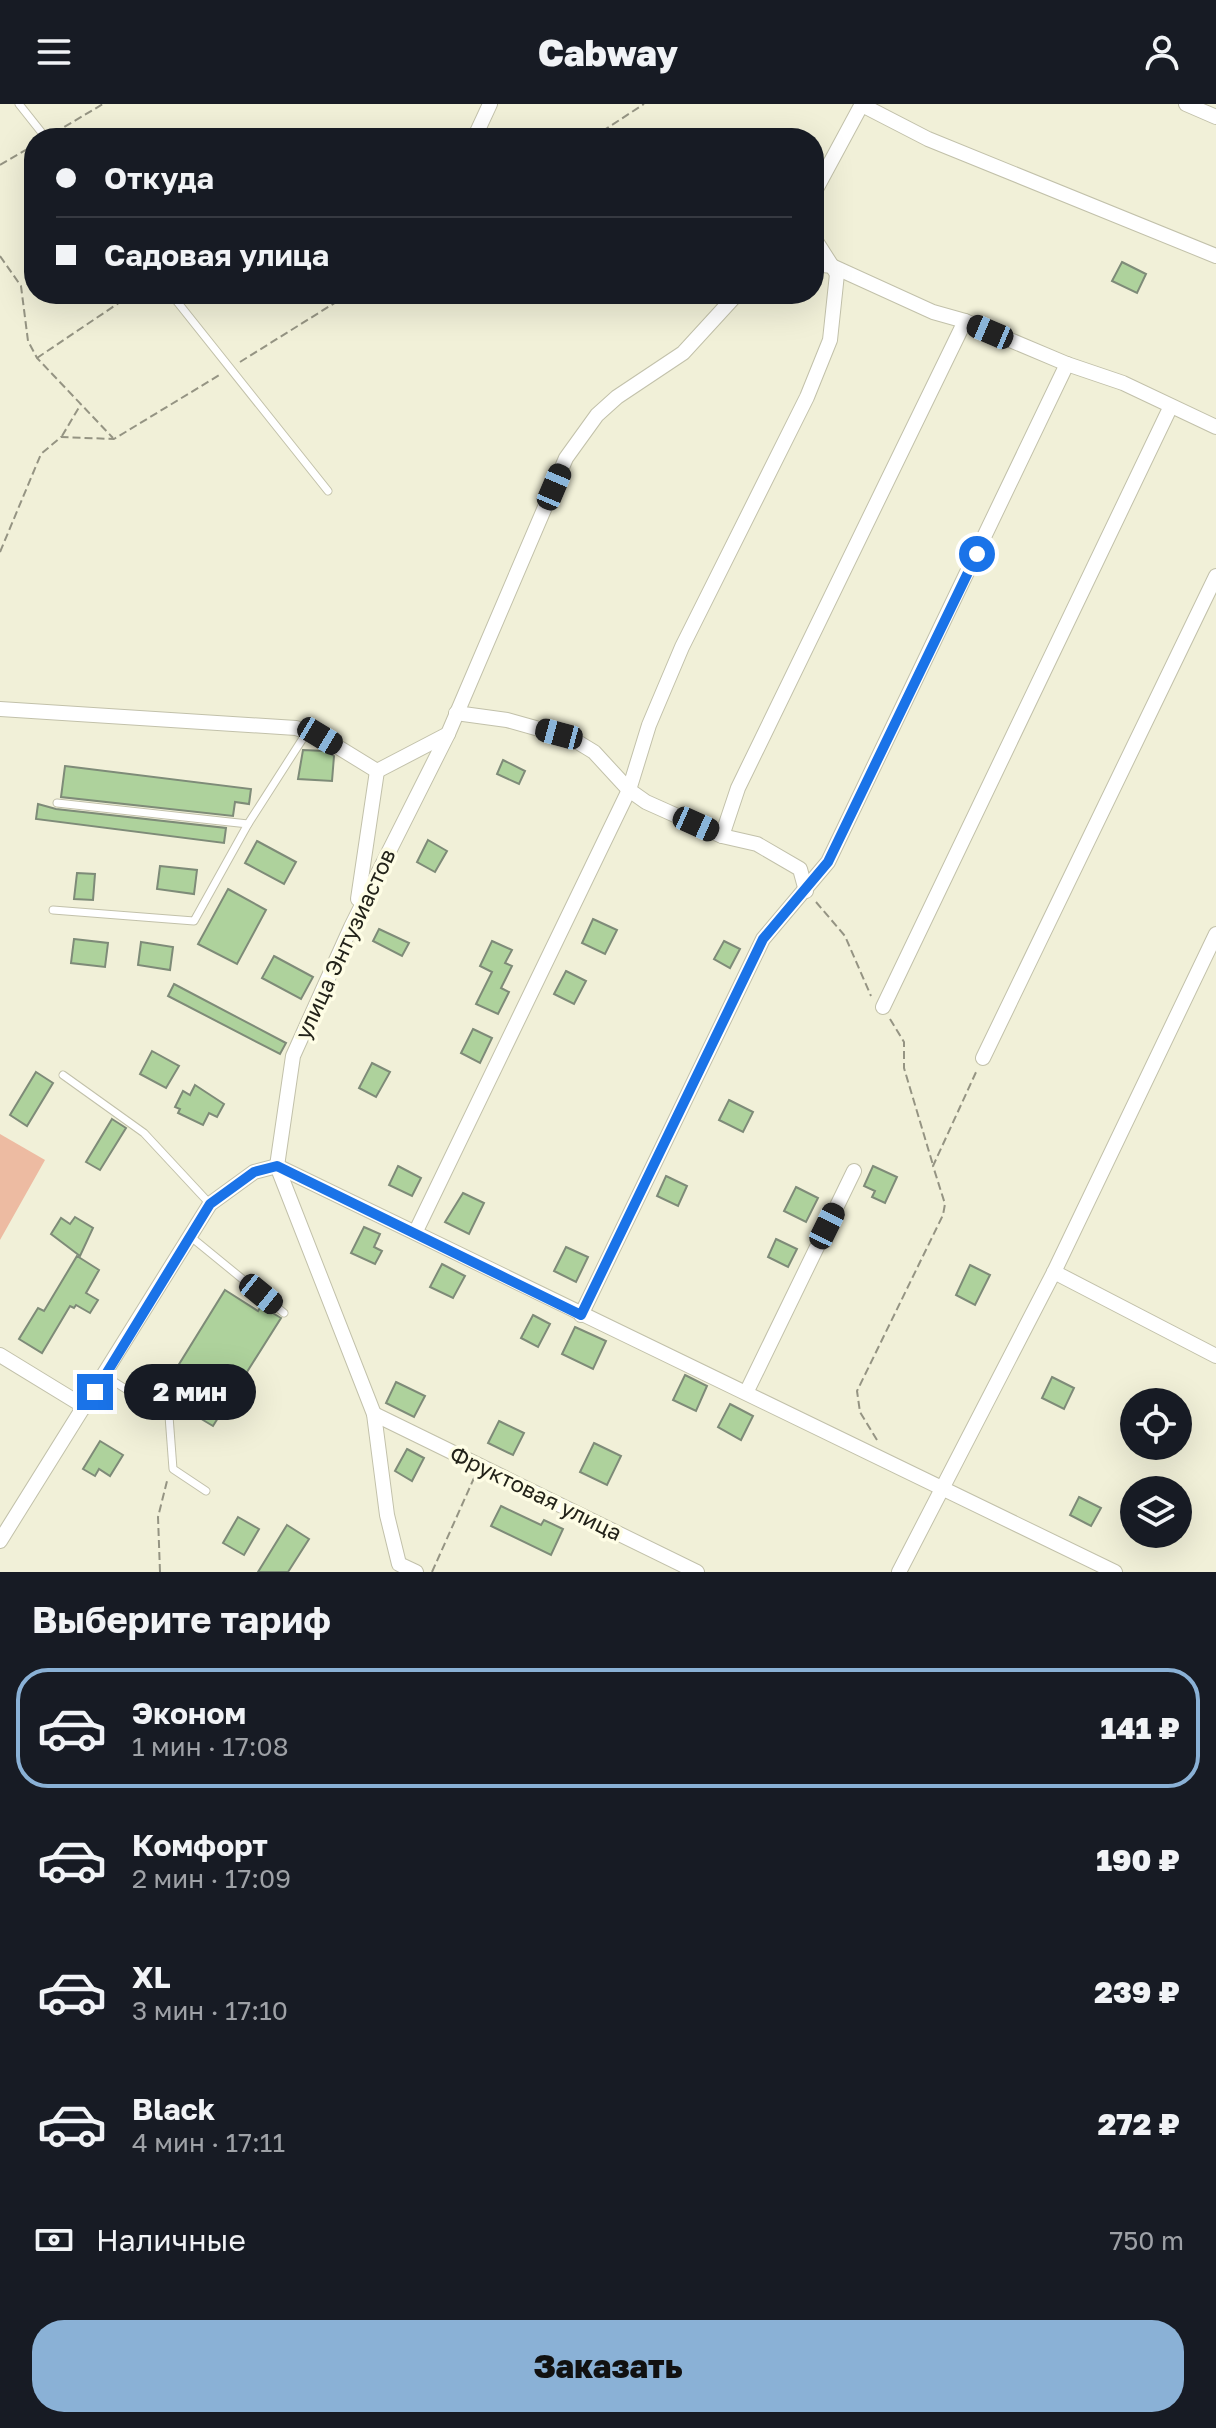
<!DOCTYPE html>
<html lang="ru">
<meta charset="utf-8">
<style>
body{margin:0;font-family:"Golos Text",sans-serif;background:#242831;color:#f1f3f6;height:100vh;display:flex;flex-direction:column;font-size:30px;white-space:nowrap}
*{box-sizing:border-box;margin:0}
p{font-size:26px;color:#9ea1a6}
.icon{flex:none;width:44px;height:44px;fill:none;stroke:currentColor;stroke-width:2;stroke-linecap:round;stroke-linejoin:round}
.map{position:relative;height:1468px;overflow:hidden}
.details{display:flex;flex-direction:column;background:#171b24;flex:1}
.details>*{flex:none}
.hud{position:absolute;left:24px;top:24px;width:800px;height:176px;border-radius:32px;box-shadow:0 8px 32px #0002;display:grid;align-content:center;height:176px;padding:0 32px;background:#171b24}
.buttons{position:absolute;left:1120px;top:1284px;display:grid;gap:16px}
.buttons a{display:grid;place-items:center;width:72px;height:72px;border-radius:50%;background:#171b24;box-shadow:0 8px 32px #0002;font-size:40px}
.end{position:absolute;width:36px;height:36px;margin:-18px;border:10px solid #1a73e8;background:#fff;box-shadow:0 0 0 4px #fff}
.from{border-radius:50%}
.bubble{position:absolute;height:56px;border-radius:28px;background:#171b24;box-shadow:0 8px 32px #0002;font-size:26px;font-weight:800;line-height:56px;text-align:center}
.car{position:absolute;width:24px;height:48px;margin:-24px -12px;border-radius:10px;box-shadow:0 0 6px 2px #0007;background:linear-gradient(#222 24%,#8ab4d8 0 40%,#222 0 76%,#8ab4d8 0 86%,#222 0)}
.hud b{display:flex;align-items:center;gap:28px;height:76px;font-size:30px}
.hud b+b{border-top:2px solid #363941}
.hud i{width:20px;height:20px;background:#f1f3f6}
ul{padding:0;list-style:none}
li{display:flex;align-items:center;gap:24px;height:120px;margin:0 16px 12px;padding:0 16px;border:4px solid transparent;border-radius:32px}
li div{flex:1}
li b{display:block;font-size:30px}
li em{font-style:normal;font-weight:800}
li.current{border-color:#8ab1d6}
li>.icon{width:72px;height:72px;stroke-width:1.5}
h2{padding:0 32px;font-size:36px;line-height:96px}
.pay{display:flex;align-items:center;gap:20px;height:88px;padding:0 32px;font-size:30px}
.pay p{margin-inline-start:auto}
.primary-button{display:flex;gap:16px;margin-top:auto;padding:16px 32px}
.primary-button a{flex:1;height:92px;border-radius:32px;background:#8ab1d6;color:#111;font-size:32px;font-weight:800;line-height:92px;text-align:center}
header{display:flex;justify-content:space-between;align-items:center;height:104px;padding:0 32px;background:#171b24;font-size:36px;font-weight:800}
.map>svg:first-child{display:block}
.green{fill:#edbba2}
.building{fill:#aed29c;stroke:#7e8b78;stroke-width:2}
.lines{fill:none;stroke-linecap:round;stroke-linejoin:round}
.lane-casing{stroke:#c2c1aa;stroke-width:9}
.street-casing{stroke:#c2c1aa;stroke-width:16}
.path{stroke:#959483;stroke-width:2;stroke-dasharray:8 4;stroke-linecap:butt}
.lane{stroke:#fff;stroke-width:7}
.street{stroke:#fff;stroke-width:14}
.route{stroke:#1a73e8;stroke-width:10}
.labels{text-anchor:middle;stroke-width:7;stroke-linejoin:round;paint-order:stroke}
.street-label{font-size:22px;fill:#23231a;stroke:#fefde5}
</style>
<header><svg class="icon" aria-label="menu" viewBox="0 0 24 24"><path d="M4 6h16M4 12h16M4 18h16"/></svg>Cabway<svg class="icon" aria-label="person" viewBox="0 0 24 24"><circle cx="12" cy="8" r="4"/><path d="M4 21q1-7 8-7t8 7"/></svg></header>
<div class="map">
<svg width="1216" height="1468" viewBox="0 0 1216 1468">
<rect width="100%" height="100%" fill="#f1f0d8"/>
<polygon class="green" points="0,1030 45,1056 0,1136"/>
<g class="building">
<polygon points="1122,158 1146,170 1137,189 1112,177"/>
<polygon points="303,646 325,647 334,652 332,677 298,675"/>
<polygon points="503,656 525,667 519,680 497,670"/>
<polygon points="65,662 251,685 249,700 235,698 233,712 61,693"/>
<polygon points="38,700 56,705 226,724 224,739 36,715"/>
<polygon points="428,736 447,747 435,768 417,758"/>
<polygon points="257,737 296,758 284,780 245,759"/>
<polygon points="160,762 197,766 194,790 157,785"/>
<polygon points="77,769 95,770 93,796 74,795"/>
<polygon points="228,785 266,806 237,860 198,840"/>
<polygon points="593,815 617,826 605,850 582,839"/>
<polygon points="379,825 409,839 402,852 373,837"/>
<polygon points="74,835 108,839 105,863 71,859"/>
<polygon points="492,837 512,846 505,859 512,862 501,884 509,888 498,910 476,900 492,868 480,862"/>
<polygon points="724,837 740,845 730,864 714,855"/>
<polygon points="141,838 173,843 170,866 138,861"/>
<polygon points="274,852 313,873 301,895 262,874"/>
<polygon points="566,867 586,877 574,900 554,890"/>
<polygon points="174,880 286,939 280,950 168,892"/>
<polygon points="473,925 492,934 480,959 461,949"/>
<polygon points="152,947 179,962 166,984 140,970"/>
<polygon points="372,959 390,968 376,993 359,984"/>
<polygon points="36,968 53,979 27,1022 10,1011"/>
<polygon points="195,981 224,1000 217,1013 209,1009 203,1021 178,1009 180,1005 175,1003 183,987 190,991"/>
<polygon points="729,996 753,1008 743,1028 719,1016"/>
<polygon points="112,1015 126,1024 100,1066 86,1058"/>
<polygon points="398,1062 421,1074 412,1092 389,1081"/>
<polygon points="873,1062 897,1073 885,1099 872,1093 875,1087 864,1082"/>
<polygon points="666,1072 687,1082 678,1102 657,1092"/>
<polygon points="796,1083 818,1094 806,1118 784,1107"/>
<polygon points="463,1089 484,1099 469,1130 445,1118"/>
<polygon points="75,1113 93,1124 80,1152 51,1130 61,1114 70,1120"/>
<polygon points="364,1123 380,1130 374,1143 382,1147 375,1160 351,1149"/>
<polygon points="776,1135 797,1145 788,1163 768,1153"/>
<polygon points="566,1143 588,1153 576,1178 554,1167"/>
<polygon points="77,1152 99,1166 86,1189 98,1196 90,1209 76,1201 74,1204 70,1202 42,1249 19,1235 38,1204 44,1207"/>
<polygon points="442,1160 465,1172 453,1194 430,1183"/>
<polygon points="970,1161 990,1171 975,1201 956,1191"/>
<polygon points="225,1186 258,1207 261,1202 281,1214 213,1322 193,1310 205,1290 173,1270"/>
<polygon points="533,1211 550,1220 538,1243 521,1234"/>
<polygon points="575,1223 606,1237 593,1265 562,1250"/>
<polygon points="685,1271 707,1282 696,1307 673,1296"/>
<polygon points="1052,1273 1074,1284 1064,1305 1042,1294"/>
<polygon points="396,1278 425,1292 414,1313 386,1299"/>
<polygon points="730,1300 753,1312 741,1336 718,1323"/>
<polygon points="499,1317 524,1329 513,1351 488,1339"/>
<polygon points="100,1337 123,1351 110,1372 99,1365 95,1372 83,1365"/>
<polygon points="594,1339 621,1352 607,1381 580,1368"/>
<polygon points="407,1345 424,1354 412,1377 395,1367"/>
<polygon points="1079,1393 1101,1404 1091,1422 1070,1411"/>
<polygon points="501,1402 541,1421 544,1416 563,1425 551,1451 491,1422"/>
<polygon points="238,1413 259,1425 244,1451 223,1439"/>
<polygon points="287,1421 309,1435 288,1468 258,1468"/>
</g>
<g class="lines">
<g class="lane-casing">
<g id="lane">
<polyline points="19,0 46,34"/>
<polyline points="171,190 328,387"/>
<polyline points="248,720 307,628"/>
<polyline points="53,806 194,817 248,720 57,699"/>
<polyline points="63,971 144,1029 210,1100"/>
<polyline points="191,1133 284,1209"/>
<polyline points="105,1272 169,1312 173,1365 206,1387"/>
</g>
</g>
<g class="street-casing">
<g id="street">
<polyline points="1186,0 1216,13"/>
<polyline points="862,1 928,35 1216,152"/>
<polyline points="477,28 490,0"/>
<polyline points="814,89 862,0"/>
<polyline points="814,160 832,162 933,208 965,217 1067,260 1123,279 1216,323"/>
<polyline points="0,605 296,624 320,632 377,667 448,630"/>
<polyline points="456,609 507,616 571,634 594,648 629,686 646,698 722,732 757,740 800,765 806,787"/>
<polyline points="722,732 738,684 965,217"/>
<polyline points="358,795 377,667"/>
<polyline points="883,903 1170,304"/>
<polyline points="983,954 1216,472"/>
<polyline points="277,1062 1115,1468"/>
<polyline points="416,1127 629,686 649,621 682,543 807,293 830,236 837,170 814,134"/>
<polyline points="1054,1168 1216,1252"/>
<polyline points="581,1211 763,835 828,758 1067,260"/>
<polyline points="0,1251 85,1303"/>
<polyline points="747,1287 854,1067"/>
<polyline points="374,1310 697,1468"/>
<polyline points="0,1437 210,1100 254,1068 277,1062"/>
<polyline points="416,1468 399,1460 387,1411 374,1310 277,1062 293,952 351,823 448,630 566,354 597,311 617,293 683,249 737,190"/>
<polyline points="899,1468 1054,1168 1216,830"/>
</g>
</g>
<g class="path">
<polyline points="54,29 103,0"/>
<polyline points="592,34 644,0"/>
<polyline points="0,61 34,41"/>
<polyline points="0,152 21,182 28,237 37,254 113,334"/>
<polyline points="37,254 132,190"/>
<polyline points="240,258 349,190"/>
<polyline points="62,332 81,300"/>
<polyline points="0,448 41,350 61,333 114,335 221,270"/>
<polyline points="816,798 845,832 871,892"/>
<polyline points="890,915 904,938 904,964 933,1061"/>
<polyline points="877,1336 860,1308 857,1287 943,1111 945,1100 933,1062 977,966"/>
<polyline points="160,1468 158,1413 167,1377"/>
<polyline points="432,1468 474,1374"/>
</g>
<use href="#lane" class="lane"/>
<use href="#street" class="street"/>
</g>
<g class="lines">
<polyline class="route" points="95,1288 210,1100 254,1068 277,1062 581,1211 763,835 828,758 977,450"/>
</g>
<g class="labels">
<g class="street-label">
<text transform="translate(345 840) rotate(-65)" y="8">улица Энтузиастов</text>
<text transform="translate(536 1389) rotate(26)" y="8">Фруктовая улица</text>
</g>
</g>
</svg>
<div class="buttons">
<a><svg class="icon" aria-label="locate" viewBox="0 0 24 24"><circle cx="12" cy="12" r="6"/><path d="M12 2v4M12 18v4M2 12h4M18 12h4"/></svg></a>
<a><svg class="icon" aria-label="layers" viewBox="0 0 24 24"><path d="M12 4l9 5-9 5-9-5zM3 14l9 5 9-5"/></svg></a>
</div>
<i class="end from" style="left:977px;top:450px"></i>
<i class="end" style="left:95px;top:1288px"></i>
<div class="bubble" style="left:124px;top:1260px;width:132px">2 мин</div>
<i class="car" style="left:990px;top:228px;rotate:293deg"></i>
<i class="car" style="left:554px;top:383px;rotate:23deg"></i>
<i class="car" style="left:559px;top:630px;rotate:285deg"></i>
<i class="car" style="left:320px;top:632px;rotate:121deg"></i>
<i class="car" style="left:696px;top:720px;rotate:114deg"></i>
<i class="car" style="left:827px;top:1122px;rotate:26deg"></i>
<i class="car" style="left:261px;top:1190px;rotate:129deg"></i>
<div class="hud">
<b><i class="from"></i>Откуда</b>
<b><i></i>Садовая улица</b>
</div>
</div>
<section class="details">
<h2>Выберите тариф</h2>
<ul>
<li class="current"><svg class="icon" aria-label="car" viewBox="0 0 24 24"><path d="M5 17H2v-5l4-1 3-4h7l3 4 3 1v5h-3M9 17h6M6 11h13"/><circle cx="7" cy="17" r="2"/><circle cx="17" cy="17" r="2"/></svg><div><b>Эконом</b><p>1 мин · 17:08</p></div><em>141 ₽</em></li>
<li><svg class="icon" aria-label="car" viewBox="0 0 24 24"><path d="M5 17H2v-5l4-1 3-4h7l3 4 3 1v5h-3M9 17h6M6 11h13"/><circle cx="7" cy="17" r="2"/><circle cx="17" cy="17" r="2"/></svg><div><b>Комфорт</b><p>2 мин · 17:09</p></div><em>190 ₽</em></li>
<li><svg class="icon" aria-label="car" viewBox="0 0 24 24"><path d="M5 17H2v-5l4-1 3-4h7l3 4 3 1v5h-3M9 17h6M6 11h13"/><circle cx="7" cy="17" r="2"/><circle cx="17" cy="17" r="2"/></svg><div><b>XL</b><p>3 мин · 17:10</p></div><em>239 ₽</em></li>
<li><svg class="icon" aria-label="car" viewBox="0 0 24 24"><path d="M5 17H2v-5l4-1 3-4h7l3 4 3 1v5h-3M9 17h6M6 11h13"/><circle cx="7" cy="17" r="2"/><circle cx="17" cy="17" r="2"/></svg><div><b>Black</b><p>4 мин · 17:11</p></div><em>272 ₽</em></li>
</ul>
<div class="pay"><svg class="icon" aria-label="cash" viewBox="0 0 24 24"><path d="M3 7h18v10H3z"/><circle cx="12" cy="12" r="2"/></svg>Наличные<p>750 m</p></div>
<div class="primary-button"><a>Заказать</a></div>
</section>
